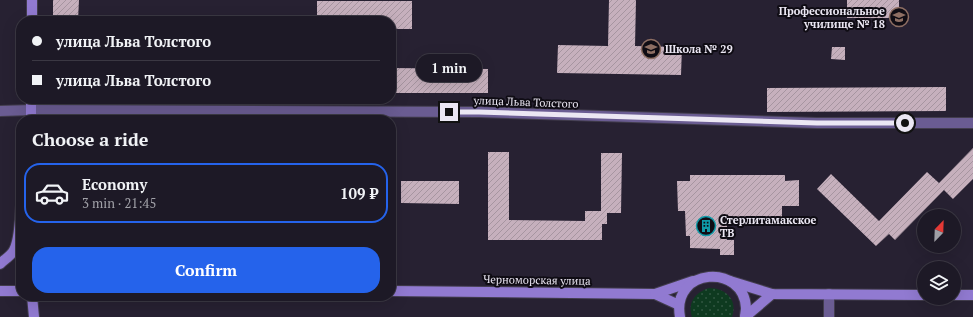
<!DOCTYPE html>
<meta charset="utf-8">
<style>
body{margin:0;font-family:"PT Serif",serif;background:#2a2632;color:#f1f3f6;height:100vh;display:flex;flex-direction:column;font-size:15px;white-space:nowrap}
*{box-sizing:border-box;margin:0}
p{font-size:13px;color:#a0a0a7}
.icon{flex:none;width:22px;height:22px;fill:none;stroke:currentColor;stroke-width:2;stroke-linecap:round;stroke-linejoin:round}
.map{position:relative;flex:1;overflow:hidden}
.side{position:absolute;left:16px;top:115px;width:380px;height:186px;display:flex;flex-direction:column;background:#1d1926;border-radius:16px;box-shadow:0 4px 16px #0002,0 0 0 1px #3b3843}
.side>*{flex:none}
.hud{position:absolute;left:16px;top:16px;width:380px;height:88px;border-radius:16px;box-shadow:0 4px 16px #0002,0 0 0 1px #3b3843;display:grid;align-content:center;height:88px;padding:0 16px;background:#1d1926}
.needle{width:26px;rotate:23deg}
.buttons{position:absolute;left:917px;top:209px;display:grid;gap:8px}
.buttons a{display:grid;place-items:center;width:44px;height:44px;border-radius:50%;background:#1d1926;box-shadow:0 4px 16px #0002,0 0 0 1px #3b3843;font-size:20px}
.end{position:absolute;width:18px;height:18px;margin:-9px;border:5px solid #ebe7f3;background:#111;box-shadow:0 0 0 2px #111}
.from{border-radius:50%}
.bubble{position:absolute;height:28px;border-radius:14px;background:#1d1926;box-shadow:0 4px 16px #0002,0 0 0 1px #3b3843;font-size:13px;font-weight:700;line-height:28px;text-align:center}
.hud b{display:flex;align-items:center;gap:14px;height:38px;font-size:15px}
.hud b+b{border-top:1px solid #3b3843}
.hud i{width:10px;height:10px;background:#f1f3f6}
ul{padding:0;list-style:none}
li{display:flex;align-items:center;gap:12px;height:60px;margin:0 8px 6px;padding:0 8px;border:2px solid #3b3843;border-radius:16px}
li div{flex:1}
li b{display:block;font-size:15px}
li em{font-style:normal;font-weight:700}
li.active{border-color:#2563eb}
li>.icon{width:36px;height:36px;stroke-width:1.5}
h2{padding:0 16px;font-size:18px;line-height:48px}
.action{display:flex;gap:8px;margin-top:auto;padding:8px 16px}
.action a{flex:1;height:46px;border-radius:16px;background:#2563eb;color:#fff;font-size:16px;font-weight:700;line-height:46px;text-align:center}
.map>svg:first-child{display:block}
.grass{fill:url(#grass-dots)}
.building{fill:url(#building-hatch)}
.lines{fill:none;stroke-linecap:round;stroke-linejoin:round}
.street-casing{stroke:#423d4d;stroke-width:12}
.secondary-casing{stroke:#423d4d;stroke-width:12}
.street{stroke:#6a5c92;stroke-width:10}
.secondary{stroke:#917ad1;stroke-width:10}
.route{stroke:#ebe7f3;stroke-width:5}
.labels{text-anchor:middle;stroke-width:4;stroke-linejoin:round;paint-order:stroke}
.poi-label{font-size:11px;font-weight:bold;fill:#ebe7f3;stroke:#0f0c14;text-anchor:start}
.street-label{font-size:11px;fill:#ebe7f3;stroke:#0f0c14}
</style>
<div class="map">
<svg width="973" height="317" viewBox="0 0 973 317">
<defs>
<pattern id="grass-dots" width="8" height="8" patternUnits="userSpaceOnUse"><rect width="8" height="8" fill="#0e3a20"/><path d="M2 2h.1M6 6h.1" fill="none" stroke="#315641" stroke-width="1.8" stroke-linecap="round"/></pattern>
<pattern id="building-hatch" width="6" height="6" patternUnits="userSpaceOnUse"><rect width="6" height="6" fill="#c6b0bd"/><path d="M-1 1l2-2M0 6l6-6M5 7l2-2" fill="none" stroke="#a695a0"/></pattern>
</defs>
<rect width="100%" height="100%" fill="#272132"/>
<path class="grass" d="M709,288C726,288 738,300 732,317H692C687,302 696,292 709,288Z"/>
<g class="building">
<polygon points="53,0 79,0 78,20 53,19"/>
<polygon points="609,0 636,0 635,46 682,47 681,75 557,73 558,45 608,46"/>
<rect x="847" y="0" width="52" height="18"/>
<polygon points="317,1 412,1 412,29 391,29 391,21 317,21"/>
<polygon points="832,47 845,47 845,60 831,59"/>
<polygon points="391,68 488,69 488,93 391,93"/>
<polygon points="946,87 946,111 767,112 767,88"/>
<polygon points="973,148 973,179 953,199 944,190 895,240 889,234 876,246 817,189 831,174 879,221 927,172 939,183"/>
<polygon points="488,152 509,152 509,220 585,221 585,211 601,211 601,153 622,153 621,213 607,213 607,224 602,224 602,240 488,240"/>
<polygon points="690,175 785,175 785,181 799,180 799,206 782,206 782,217 727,217 727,240 734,240 734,255 720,255 720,249 690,248 690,236 686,236 685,211 678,211 677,181 690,181"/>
<polygon points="401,181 459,181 459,204 401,203"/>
</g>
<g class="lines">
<g class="street-casing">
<g id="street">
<polyline points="0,111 31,110 479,112 817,123 973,123"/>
<polyline points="829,317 829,294"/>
</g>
</g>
<g class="secondary-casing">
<g id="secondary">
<polyline points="32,21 32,0"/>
<polyline points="31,120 31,99"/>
<path d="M0,264C4,260 9,257 12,253C20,244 20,217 21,205"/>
<polyline points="730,281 772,294 924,295"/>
<polyline points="0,291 21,291"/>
<polyline points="391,291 655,294 679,305"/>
<polyline points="655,294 693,281"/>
<polyline points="954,295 973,295"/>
<polyline points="32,296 34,317"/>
<path d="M680,317C671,267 744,263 746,308C746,311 745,314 745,317"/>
<polyline points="745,317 772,294"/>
</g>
</g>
<use href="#street" class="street"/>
<use href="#secondary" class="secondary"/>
</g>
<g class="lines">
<polyline class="route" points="449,112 479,112 817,123 905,123"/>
</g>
<defs>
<g id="university-ring" transform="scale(1)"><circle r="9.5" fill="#0f0c14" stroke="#8d6e63" stroke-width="1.5"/><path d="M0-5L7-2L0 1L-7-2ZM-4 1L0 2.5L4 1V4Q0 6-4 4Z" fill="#8d6e63"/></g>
<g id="school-ring" transform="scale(1)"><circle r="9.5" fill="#0f0c14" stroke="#8d6e63" stroke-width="1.5"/><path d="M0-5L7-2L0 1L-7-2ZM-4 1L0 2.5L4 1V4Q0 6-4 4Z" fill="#8d6e63"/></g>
<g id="building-ring" transform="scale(1)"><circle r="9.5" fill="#0f0c14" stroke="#0f9aa8" stroke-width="1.5"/><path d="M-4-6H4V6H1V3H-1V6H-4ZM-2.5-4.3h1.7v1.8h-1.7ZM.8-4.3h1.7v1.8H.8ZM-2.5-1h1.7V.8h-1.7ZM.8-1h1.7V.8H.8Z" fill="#0f9aa8"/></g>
</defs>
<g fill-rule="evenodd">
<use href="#university-ring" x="899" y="17"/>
<use href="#school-ring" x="651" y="49"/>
<use href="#building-ring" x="706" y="226"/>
</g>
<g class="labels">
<g class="poi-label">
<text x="885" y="15" text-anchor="end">Профессиональное<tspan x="885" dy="13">училище № 18</tspan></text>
<text x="665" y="53">Школа № 29</text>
<text x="720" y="224">Стерлитамакское<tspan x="720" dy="13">ТВ</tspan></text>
</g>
<g class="street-label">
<text transform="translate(526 102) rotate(2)" y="4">улица Льва Толстого</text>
<text transform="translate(537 280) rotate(1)" y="4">Черноморская улица</text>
</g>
</g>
</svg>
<div class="buttons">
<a><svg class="needle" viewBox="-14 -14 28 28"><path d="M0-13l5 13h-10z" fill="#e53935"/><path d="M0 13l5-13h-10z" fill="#a0a0a7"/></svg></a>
<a><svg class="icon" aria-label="layers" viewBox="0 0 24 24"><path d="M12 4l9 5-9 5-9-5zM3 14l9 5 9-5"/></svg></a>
</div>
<i class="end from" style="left:905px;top:123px"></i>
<i class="end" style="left:449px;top:112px"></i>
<div class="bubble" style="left:416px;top:54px;width:66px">1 min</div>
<div class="hud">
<b><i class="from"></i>улица Льва Толстого</b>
<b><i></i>улица Льва Толстого</b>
</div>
<section class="side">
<h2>Choose a ride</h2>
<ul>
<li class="active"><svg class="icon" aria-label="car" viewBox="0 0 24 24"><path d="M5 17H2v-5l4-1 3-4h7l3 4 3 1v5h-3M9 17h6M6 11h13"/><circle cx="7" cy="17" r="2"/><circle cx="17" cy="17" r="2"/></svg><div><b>Economy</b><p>3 min · 21:45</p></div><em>109 ₽</em></li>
</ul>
<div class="action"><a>Confirm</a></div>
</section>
</div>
